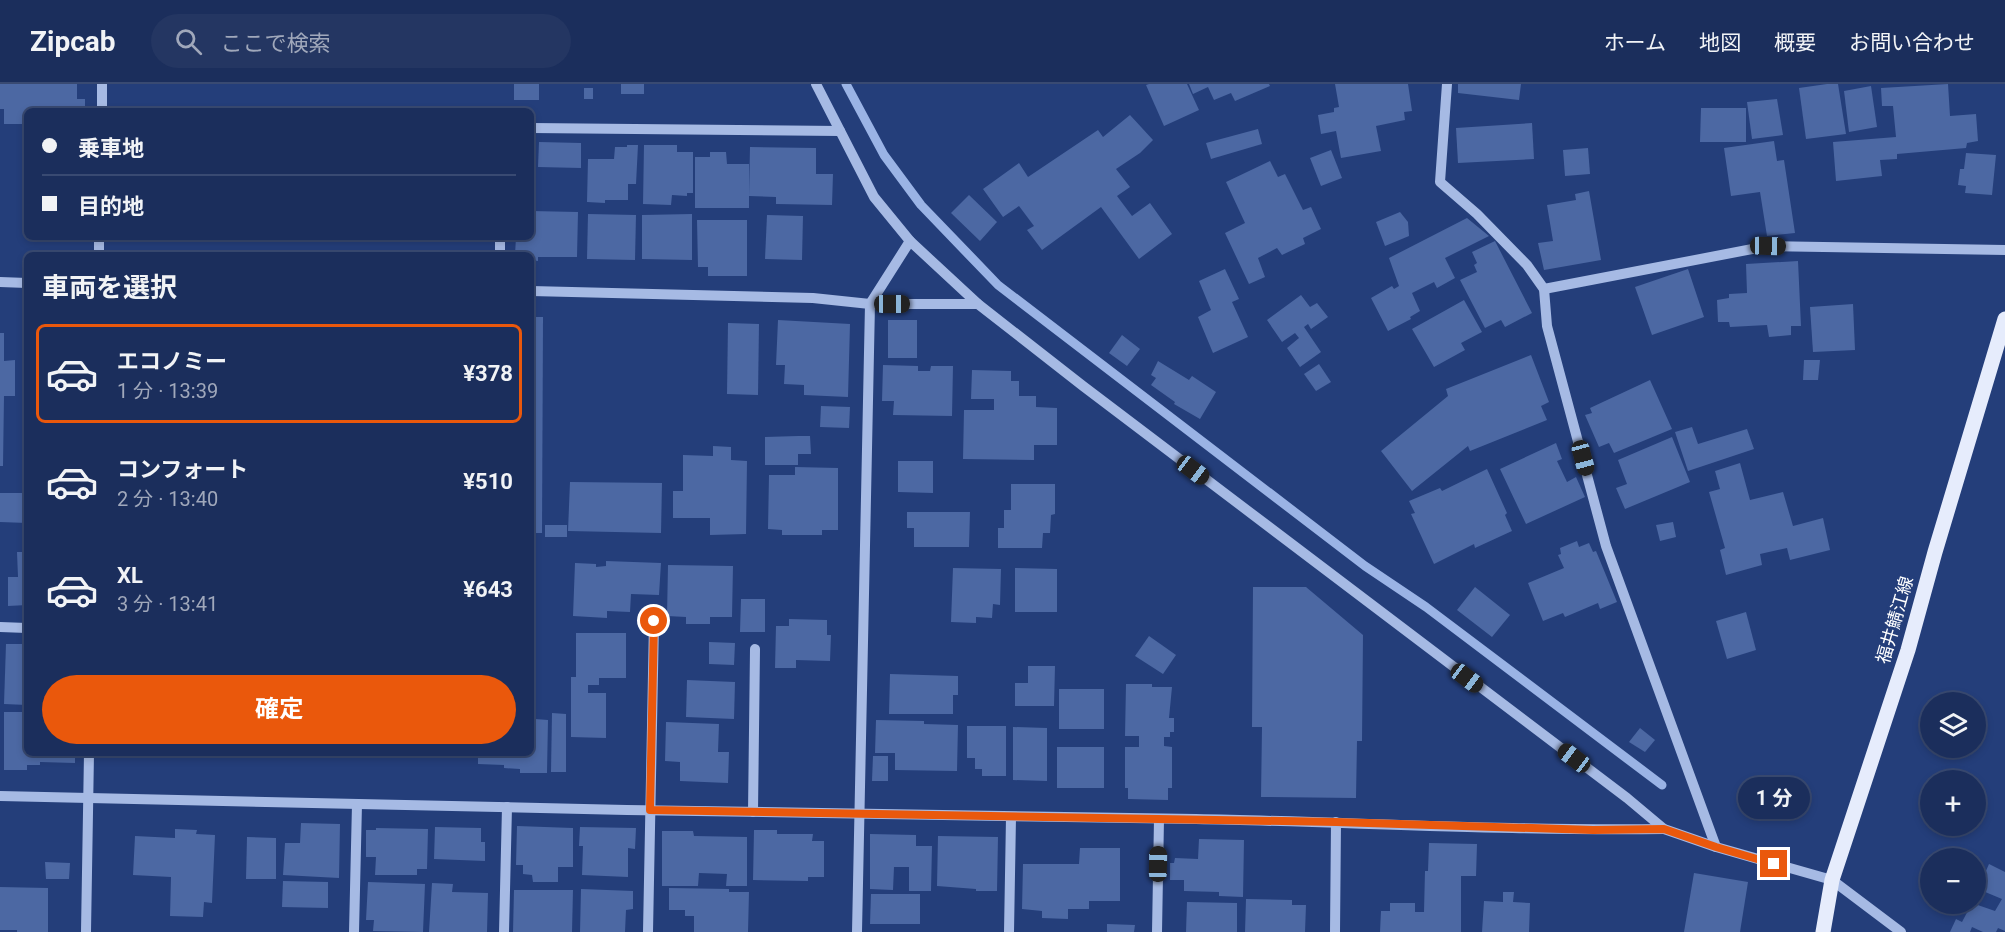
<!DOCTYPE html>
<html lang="ja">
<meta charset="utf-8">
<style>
body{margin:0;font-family:Roboto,"Noto Sans JP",sans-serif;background:#243662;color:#f1f3f6;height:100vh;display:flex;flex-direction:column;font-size:22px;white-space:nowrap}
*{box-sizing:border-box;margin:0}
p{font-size:20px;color:#a0a8bb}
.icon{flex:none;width:33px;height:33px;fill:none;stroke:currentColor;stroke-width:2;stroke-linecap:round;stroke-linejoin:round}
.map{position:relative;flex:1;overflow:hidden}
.drawer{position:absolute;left:24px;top:168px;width:510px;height:504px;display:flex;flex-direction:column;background:#1b2e5c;border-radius:9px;box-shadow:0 3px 9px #0003,0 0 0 2px #394a72}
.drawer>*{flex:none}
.top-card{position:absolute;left:24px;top:24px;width:510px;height:132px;border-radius:9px;box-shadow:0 3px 9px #0003,0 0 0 2px #394a72;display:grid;align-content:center;height:132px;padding:0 18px;background:#1b2e5c}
.controls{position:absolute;left:1920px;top:608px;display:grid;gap:12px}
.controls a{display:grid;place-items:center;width:66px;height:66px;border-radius:50%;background:#1b2e5c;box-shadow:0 3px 9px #0003,0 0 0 2px #394a72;font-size:30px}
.end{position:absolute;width:27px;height:27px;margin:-14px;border:8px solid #ea580c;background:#fff;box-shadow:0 0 0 3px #fff}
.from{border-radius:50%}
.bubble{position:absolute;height:42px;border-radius:21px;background:#1b2e5c;box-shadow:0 3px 9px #0003,0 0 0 2px #394a72;font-size:20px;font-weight:700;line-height:42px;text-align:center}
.car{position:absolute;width:18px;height:36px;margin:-18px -9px;border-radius:8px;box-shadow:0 0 4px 2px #0007;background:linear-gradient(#222 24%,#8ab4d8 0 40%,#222 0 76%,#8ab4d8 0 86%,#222 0)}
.top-card b{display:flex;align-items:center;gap:21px;height:57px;font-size:22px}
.top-card b+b{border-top:2px solid #394a72}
.top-card i{width:15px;height:15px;background:#f1f3f6}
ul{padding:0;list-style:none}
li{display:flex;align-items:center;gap:18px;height:99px;margin:0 12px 9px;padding:0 6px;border:3px solid transparent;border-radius:9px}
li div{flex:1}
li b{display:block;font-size:22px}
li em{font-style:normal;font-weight:700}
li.on{border-color:#ea580c}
li>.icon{width:54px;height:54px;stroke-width:1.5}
h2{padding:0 18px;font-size:27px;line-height:72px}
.cta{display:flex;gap:12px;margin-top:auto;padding:12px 18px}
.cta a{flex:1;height:69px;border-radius:36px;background:#ea580c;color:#fff;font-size:24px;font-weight:700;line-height:69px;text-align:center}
header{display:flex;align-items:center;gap:36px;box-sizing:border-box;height:84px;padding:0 30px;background:#1b2e5c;border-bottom:2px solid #394a72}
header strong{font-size:28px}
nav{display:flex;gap:33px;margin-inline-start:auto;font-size:21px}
.search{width:420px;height:54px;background:#243662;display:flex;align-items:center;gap:15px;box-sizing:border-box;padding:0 21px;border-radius:33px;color:#a0a8bb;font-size:22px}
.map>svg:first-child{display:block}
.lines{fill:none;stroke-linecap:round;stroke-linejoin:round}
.stream{stroke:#9ab3e5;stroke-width:9}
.building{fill:#4c68a3}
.minor{stroke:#a6bae4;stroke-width:10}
.major{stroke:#e6ecfc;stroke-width:15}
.route{stroke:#ea580c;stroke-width:8}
.labels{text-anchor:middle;stroke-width:6;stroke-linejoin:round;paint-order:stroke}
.street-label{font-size:18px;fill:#fff;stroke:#243e7a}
</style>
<header>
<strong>Zipcab</strong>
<div class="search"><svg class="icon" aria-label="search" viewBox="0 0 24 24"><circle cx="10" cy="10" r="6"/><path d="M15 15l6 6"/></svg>ここで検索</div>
<nav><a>ホーム</a><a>地図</a><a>概要</a><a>お問い合わせ</a></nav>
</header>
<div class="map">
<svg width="2005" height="848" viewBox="0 0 2005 848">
<rect width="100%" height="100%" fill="#243e7a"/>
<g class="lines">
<polyline class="stream" points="846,0 884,71 921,121 998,201 1365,482 1426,523 1662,701"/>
</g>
<g class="building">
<polygon points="0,0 77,0 77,15 85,15 85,27 27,27 27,40 4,40 4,25 0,25"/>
<rect x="514" y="0" width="25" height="16"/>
<rect x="621" y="0" width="23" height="10"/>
<polygon points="1149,0 1187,0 1199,26 1164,42 1146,1"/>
<polygon points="1189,0 1269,0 1270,2 1235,17 1231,9 1214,16 1208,3 1193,10"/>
<polygon points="1335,0 1408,0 1412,27 1404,28 1405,36 1376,42 1381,67 1341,74 1336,47 1321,50 1318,31 1334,28 1334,24 1339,23"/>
<polygon points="1458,0 1521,0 1519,16 1458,9"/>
<polygon points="1827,0 1838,0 1846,50 1806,55 1799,4"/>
<polygon points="1948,0 1950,32 1976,30 1978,57 1967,59 1966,64 1897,70 1897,75 1880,76 1882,92 1836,97 1833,58 1896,53 1893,22 1882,22 1881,4"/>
<polygon points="1871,2 1877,43 1849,48 1844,7"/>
<rect x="584" y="4" width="9" height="11"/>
<polygon points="1777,15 1783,51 1752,55 1747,18"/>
<polygon points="1701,24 1746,24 1746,58 1700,58"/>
<polygon points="1130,31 1153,56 1140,69 1116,85 1130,103 1117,112 1132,132 1150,119 1172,150 1139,175 1101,123 1042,166 1027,146 1034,142 1019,122 1003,133 983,105 1019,79 1028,93 1098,46 1103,53"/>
<polygon points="1532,39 1534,75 1458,79 1456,44"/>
<polygon points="1258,45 1262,60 1211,75 1206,59"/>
<polygon points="1774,57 1777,77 1784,76 1795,149 1767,152 1760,108 1731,112 1724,64"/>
<polygon points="539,58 581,59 581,84 538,83"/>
<polygon points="627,61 638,61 636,100 628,100 628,116 605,116 605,119 587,118 588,75 614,75 615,63 627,63"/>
<polygon points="644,61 677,61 677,68 693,68 693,109 687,109 687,112 672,111 671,121 643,120"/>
<polygon points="750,63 816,64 816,90 833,90 832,121 776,120 776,113 749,112"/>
<polygon points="1588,64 1590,90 1565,92 1563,66"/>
<polygon points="1331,66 1342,94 1321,102 1310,74"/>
<polygon points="710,68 726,68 727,80 749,80 749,124 695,124 695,73 710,73"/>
<polygon points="1966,69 1996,71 1992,111 1965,109 1966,102 1958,101 1960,85 1964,85"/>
<polygon points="1270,77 1278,93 1285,90 1303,126 1311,123 1321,145 1303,154 1305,160 1282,171 1277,164 1258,174 1265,193 1249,200 1225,149 1245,139 1226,98"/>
<polygon points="1589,107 1601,176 1544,186 1538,159 1553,157 1547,121 1576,116 1575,110"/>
<polygon points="969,111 997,138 980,157 951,129"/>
<polygon points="531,127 578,128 577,173 538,173 538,177 531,176 531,171 515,171 516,153 531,153"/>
<polygon points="1400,128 1408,138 1409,152 1385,162 1376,138"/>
<polygon points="588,130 636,131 635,176 587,175"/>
<polygon points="692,130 692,176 642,175 642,131"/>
<polygon points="767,131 803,132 802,176 765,175"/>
<polygon points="1467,134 1489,152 1445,174 1455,194 1437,204 1434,198 1412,209 1420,227 1410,233 1411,235 1388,247 1371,214 1392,202 1394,205 1399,202 1389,174"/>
<polygon points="697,136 747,136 747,192 708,192 708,183 698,183"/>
<polygon points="1495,157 1532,229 1505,243 1501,236 1485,244 1460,196 1477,188 1474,181 1477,179 1472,168"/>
<polygon points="1798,177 1801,242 1791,242 1791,251 1769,253 1767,241 1730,243 1729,238 1718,238 1717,216 1729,214 1729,210 1747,209 1746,180"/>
<polygon points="1225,185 1239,215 1232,218 1248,253 1213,269 1198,233 1211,226 1199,197"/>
<polygon points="1688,185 1704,233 1652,251 1635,203"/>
<polygon points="1301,211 1310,223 1317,219 1328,233 1311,245 1308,240 1304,243 1321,268 1300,283 1287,264 1299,254 1295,249 1282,258 1267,236"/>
<polygon points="1464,216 1482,248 1461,259 1465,266 1434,283 1412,245"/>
<polygon points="1853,220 1855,266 1813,268 1810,223"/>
<polygon points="531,233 543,233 542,449 531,449"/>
<polygon points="778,236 850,240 848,313 804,311 804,301 784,300 785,281 776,281"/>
<rect x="888" y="236" width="29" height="38"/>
<polygon points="728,239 759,240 758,311 727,310"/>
<polygon points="0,249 4,249 4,277 15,276 15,312 4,312 3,382 0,382"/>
<polygon points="1122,251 1140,265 1127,282 1109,269"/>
<polygon points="1531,271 1549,318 1541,322 1547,336 1470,367 1468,362 1412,407 1381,367 1448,312 1446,305"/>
<polygon points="1804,276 1820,276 1818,296 1803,296"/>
<polygon points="1158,277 1189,296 1192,292 1216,308 1200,335 1174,320 1175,318 1151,301 1156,294 1151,291"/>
<polygon points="1319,280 1331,298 1316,307 1304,290"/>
<polygon points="883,281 918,282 918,287 930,287 931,282 953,282 952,332 893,331 894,317 882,317"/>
<polygon points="972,286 1011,287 1011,297 1019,297 1019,312 1036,312 1036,323 1057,324 1057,361 1034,361 1034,376 963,375 964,326 994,326 994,315 971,315"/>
<polygon points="1650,296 1672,345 1614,369 1609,359 1599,363 1585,331 1592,329 1590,324"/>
<polygon points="821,322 850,323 849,344 820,343"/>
<polygon points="1692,343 1698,360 1747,345 1754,365 1688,387 1675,348"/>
<polygon points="798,352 810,352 811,370 798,370 798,381 765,381 765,353"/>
<polygon points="1672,353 1690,398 1625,425 1616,404 1627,400 1618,376"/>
<polygon points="1556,359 1562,375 1557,377 1567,398 1576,393 1585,413 1526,440 1500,385"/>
<polygon points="713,362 731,363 731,376 747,377 746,450 710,451 710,434 673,434 673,407 683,407 683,371 713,372"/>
<polygon points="898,377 933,377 933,409 898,408"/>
<polygon points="1740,379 1750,416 1783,408 1793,442 1823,434 1830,466 1790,476 1787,464 1760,470 1762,481 1726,491 1720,466 1725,464 1709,408 1720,405 1715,387"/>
<polygon points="795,383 838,384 838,446 822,446 822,451 782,451 782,446 768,445 769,391 795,391"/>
<polygon points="1487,385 1507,429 1505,431 1512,447 1475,464 1474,460 1434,480 1411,430 1415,429 1409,417 1440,404 1442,407"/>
<polygon points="570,398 662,399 661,449 568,447"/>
<polygon points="1011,400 1055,400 1055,430 1051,431 1050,449 1043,449 1042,464 998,464 998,444 1004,444 1004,426 1011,426"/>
<polygon points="0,409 27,409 27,439 0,438"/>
<polygon points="907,428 970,428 969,463 914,463 914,444 907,444"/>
<polygon points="1673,438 1676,453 1660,457 1656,441"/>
<rect x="545" y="441" width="22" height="12"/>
<polygon points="1577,457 1579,463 1589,459 1593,468 1596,467 1617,518 1600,525 1598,519 1565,533 1563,529 1543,537 1528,499 1564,484 1558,471 1561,470 1560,464"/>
<polygon points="17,468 27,468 27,521 8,522 8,493 18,493"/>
<polygon points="606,477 661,479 659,511 631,510 630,528 607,527 607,534 573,532 575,479 596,480 596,483 606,482"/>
<polygon points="668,481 733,482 732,533 710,533 710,540 686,540 686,533 667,532"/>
<polygon points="953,484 1001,485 1000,521 993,520 992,534 976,533 976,539 951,538"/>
<polygon points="1015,484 1057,485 1057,528 1015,528"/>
<polygon points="1253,503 1306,503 1363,551 1362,657 1357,657 1356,714 1261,713 1262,643 1252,643"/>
<polygon points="1475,503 1510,531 1492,553 1457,526"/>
<polygon points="741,515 765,515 765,548 740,548"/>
<polygon points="1746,528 1756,566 1727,575 1716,537"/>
<polygon points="789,535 827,536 827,551 831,551 830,577 796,576 796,584 775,584 776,542 789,542"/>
<polygon points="576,549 626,549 626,594 599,594 599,601 588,601 588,609 606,609 606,654 571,653 571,593 576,593"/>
<polygon points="1149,552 1176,571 1163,590 1135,572"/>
<polygon points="709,558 735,559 734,581 709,580"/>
<polygon points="6,560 27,560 27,621 4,620"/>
<polygon points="1028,582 1055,582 1054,622 1015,622 1015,599 1028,599"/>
<polygon points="890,590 958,592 958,611 953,611 953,630 889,630"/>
<polygon points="687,596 735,598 734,635 686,633"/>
<polygon points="1126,600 1152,600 1152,603 1172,603 1169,634 1174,634 1174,648 1170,648 1170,653 1164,653 1164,662 1172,663 1172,704 1168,704 1168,716 1128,715 1128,704 1125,704 1125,663 1139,663 1139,652 1125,652"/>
<rect x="1059" y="605" width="45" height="40"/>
<polygon points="531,624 535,624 535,635 548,636 547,689 520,689 520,685 504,684 504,681 478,680 478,669 531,669"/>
<polygon points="4,628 27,628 27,669 75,669 75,679 40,678 40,681 27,681 27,686 4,686"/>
<polygon points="552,629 566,630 566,688 551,688"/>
<polygon points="876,636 924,637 924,640 958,641 957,687 895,686 895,669 875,669"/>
<polygon points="666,638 719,640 718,668 729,668 728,699 680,697 680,678 665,677"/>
<polygon points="967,642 1006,642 1006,692 982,692 982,685 975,685 975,674 967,674"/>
<polygon points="1013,643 1047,644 1047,697 1013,696"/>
<polygon points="1640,644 1655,656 1645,668 1629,658"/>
<rect x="1057" y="663" width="47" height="41"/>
<polygon points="873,672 888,672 888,697 872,697"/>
<polygon points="301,739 340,740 339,794 283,791 285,759 300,759"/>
<polygon points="517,742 573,744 573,783 558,783 558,798 533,798 532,791 523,790 523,781 516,781"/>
<polygon points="435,743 481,744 481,758 485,758 485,777 434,775"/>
<polygon points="580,743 636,744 635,765 628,764 628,793 582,791 583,762 579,762"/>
<polygon points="376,744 428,745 427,785 417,785 417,791 375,791 376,773 366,773 366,746 376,746"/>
<polygon points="175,745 197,746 196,750 215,751 212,819 204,818 203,833 170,832 171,793 133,791 135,752 175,754"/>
<polygon points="754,746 777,746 777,750 813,750 812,757 824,757 824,793 808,793 808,797 753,796"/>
<polygon points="662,747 693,747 694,752 747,753 747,802 726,802 727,790 699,789 698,802 662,802"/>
<polygon points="870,750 916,751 916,762 932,762 931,807 909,807 909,783 894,783 893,806 870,805"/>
<polygon points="938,752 998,753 997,807 976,807 976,805 937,802"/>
<polygon points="247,753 276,754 276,795 246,795"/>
<polygon points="1199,755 1244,756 1243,813 1219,812 1219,808 1184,807 1184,796 1170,796 1170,779 1174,779 1175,774 1198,775"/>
<polygon points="1429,759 1477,760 1476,792 1461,792 1461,848 1380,848 1381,827 1390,827 1390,819 1415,819 1415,828 1424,828 1425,787 1428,787"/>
<polygon points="1080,764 1120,764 1120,817 1089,817 1089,825 1068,825 1068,835 1042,834 1042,827 1022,825 1023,780 1079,780"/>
<polygon points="45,778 70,779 69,795 46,795"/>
<polygon points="1989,780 2005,788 2005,847 1998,844 1996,848 1983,848 1972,843 1970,848 1950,848 1956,835 1962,838 1972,819 1995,827 2002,815 1978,805"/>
<polygon points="1694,789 1748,798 1740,848 1684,848"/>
<polygon points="283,797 328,798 328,824 282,823"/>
<polygon points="368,798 425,800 423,848 373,847 374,836 366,836"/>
<polygon points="432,799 453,800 452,808 488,809 487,848 429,848"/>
<polygon points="0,803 48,804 48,848 17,848 17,846 0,846"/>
<polygon points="669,804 729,805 729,808 749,808 748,848 694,848 694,832 685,832 685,826 669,826"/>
<polygon points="581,805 633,807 633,825 626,826 625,848 580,848"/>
<polygon points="514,806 573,806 572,848 513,848"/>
<polygon points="1503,808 1514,808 1513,818 1530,819 1529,848 1482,848 1484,817 1503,818"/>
<polygon points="871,810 920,810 920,840 870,840"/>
<polygon points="1246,815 1292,816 1292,821 1306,821 1305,848 1245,848"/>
<polygon points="1187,818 1237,819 1237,848 1186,848"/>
<polygon points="1107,840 1135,841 1134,848 1107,848"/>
</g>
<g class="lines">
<g class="minor">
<polyline points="816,0 874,113 910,157 978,220 1083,302 1627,714 1664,745 1716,763 1832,796 1901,848"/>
<polyline points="1447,0 1440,98 1477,130 1527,181 1544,205 1547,242 1606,462 1716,763"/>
<polyline points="102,27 102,0"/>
<polyline points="531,44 840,47"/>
<polyline points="99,171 99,153"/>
<polyline points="500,171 500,153"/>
<polyline points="0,198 27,199"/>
<polyline points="1544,205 1768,162 2005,166"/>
<polyline points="531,207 813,214 870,220 978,220"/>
<polyline points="0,543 27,544"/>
<path d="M0,712C399,722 797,730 1196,735C1352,738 1508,747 1664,745"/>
<polyline points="753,728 755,565"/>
<polyline points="86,848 89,669"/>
<polyline points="354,848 357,720"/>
<polyline points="504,848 507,723"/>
<polyline points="648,848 654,538"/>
<polyline points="857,848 870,220 910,157"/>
<polyline points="1009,848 1011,733"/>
<polyline points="1157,848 1159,735"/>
<polyline points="1335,848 1336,738"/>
</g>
<polyline class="major" points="1823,848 1832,796 1908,566 1935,468 2005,235"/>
</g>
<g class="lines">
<polyline class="route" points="654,537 650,726 1336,738 1593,746 1664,745 1716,763 1774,780"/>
</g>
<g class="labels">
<g class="street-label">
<text transform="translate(1895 536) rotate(-74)" y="6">福井鯖江線</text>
</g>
</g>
</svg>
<div class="controls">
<a><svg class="icon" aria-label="layers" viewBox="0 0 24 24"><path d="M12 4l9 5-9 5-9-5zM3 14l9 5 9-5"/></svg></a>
<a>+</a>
<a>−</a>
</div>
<i class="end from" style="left:654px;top:537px"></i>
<i class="end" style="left:1774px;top:780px"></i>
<div class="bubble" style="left:1738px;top:693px;width:72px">1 分</div>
<i class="car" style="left:1768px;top:162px;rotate:91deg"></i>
<i class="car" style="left:892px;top:220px;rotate:90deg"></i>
<i class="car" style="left:1583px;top:374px;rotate:165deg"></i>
<i class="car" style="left:1193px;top:386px;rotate:127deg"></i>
<i class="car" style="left:1467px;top:594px;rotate:127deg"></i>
<i class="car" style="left:1574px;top:674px;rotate:307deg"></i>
<i class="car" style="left:1158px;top:780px;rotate:1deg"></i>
<div class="top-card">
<b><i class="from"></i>乗車地</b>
<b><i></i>目的地</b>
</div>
<section class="drawer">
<h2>車両を選択</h2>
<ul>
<li class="on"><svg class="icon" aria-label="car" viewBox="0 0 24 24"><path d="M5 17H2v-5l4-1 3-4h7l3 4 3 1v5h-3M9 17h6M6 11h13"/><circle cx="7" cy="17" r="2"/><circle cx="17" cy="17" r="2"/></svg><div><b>エコノミー</b><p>1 分 · 13:39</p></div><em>¥378</em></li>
<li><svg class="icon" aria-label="car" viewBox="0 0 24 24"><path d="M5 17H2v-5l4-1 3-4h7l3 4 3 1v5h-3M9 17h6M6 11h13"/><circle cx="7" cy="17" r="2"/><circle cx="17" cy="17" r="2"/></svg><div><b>コンフォート</b><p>2 分 · 13:40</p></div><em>¥510</em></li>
<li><svg class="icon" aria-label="car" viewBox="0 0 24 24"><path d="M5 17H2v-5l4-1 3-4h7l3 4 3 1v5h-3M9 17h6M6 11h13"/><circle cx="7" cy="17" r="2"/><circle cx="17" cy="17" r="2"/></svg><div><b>XL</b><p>3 分 · 13:41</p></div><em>¥643</em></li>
</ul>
<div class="cta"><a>確定</a></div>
</section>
</div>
